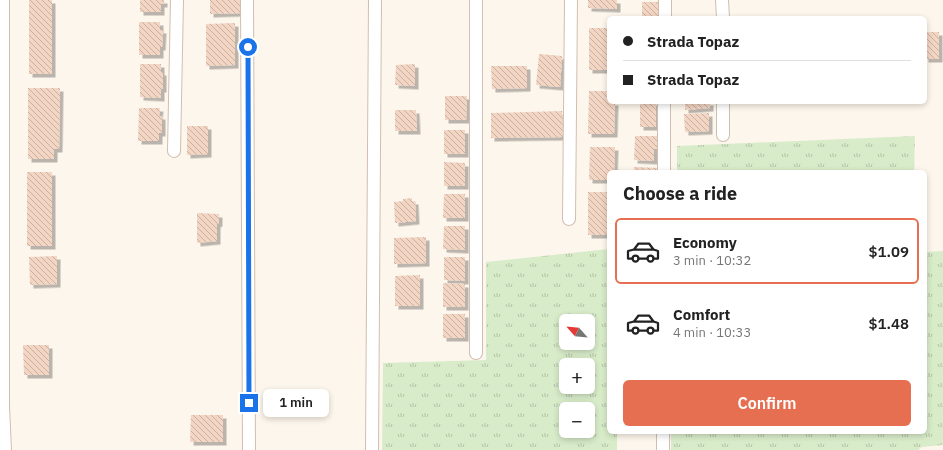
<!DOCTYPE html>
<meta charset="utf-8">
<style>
body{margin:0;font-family:"IBM Plex Sans",sans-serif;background:#f2f2f2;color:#222;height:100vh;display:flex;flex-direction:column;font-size:15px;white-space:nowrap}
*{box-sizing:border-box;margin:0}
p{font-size:13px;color:#767676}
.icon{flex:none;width:22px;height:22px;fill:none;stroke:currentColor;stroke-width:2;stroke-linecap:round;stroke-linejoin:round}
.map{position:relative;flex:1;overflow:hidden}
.sheet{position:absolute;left:607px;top:170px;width:320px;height:264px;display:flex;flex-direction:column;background:#fff;border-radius:6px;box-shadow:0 2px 6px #0003}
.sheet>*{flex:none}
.guide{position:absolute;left:607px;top:16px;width:320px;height:88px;border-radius:6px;box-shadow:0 2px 6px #0003;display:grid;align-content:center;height:88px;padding:0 16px;background:#fff}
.needle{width:26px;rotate:297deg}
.fabs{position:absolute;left:559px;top:314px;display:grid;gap:8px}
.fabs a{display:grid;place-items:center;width:36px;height:36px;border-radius:6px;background:#fff;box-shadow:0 2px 6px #0003;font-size:20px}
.end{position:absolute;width:18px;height:18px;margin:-9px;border:5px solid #1a73e8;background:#fff;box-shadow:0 0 0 2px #fff}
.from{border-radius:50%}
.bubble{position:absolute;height:28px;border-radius:6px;background:#fff;box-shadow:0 2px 6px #0003;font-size:13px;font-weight:600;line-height:28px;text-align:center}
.guide b{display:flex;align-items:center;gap:14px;height:38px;font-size:15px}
.guide b+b{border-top:1px solid #e0e0e0}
.guide i{width:10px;height:10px;background:#222}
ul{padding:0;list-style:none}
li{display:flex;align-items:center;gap:12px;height:66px;margin:0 8px 6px;padding:0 8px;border:2px solid transparent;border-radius:6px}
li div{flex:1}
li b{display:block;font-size:15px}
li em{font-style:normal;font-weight:600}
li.on{border-color:#e76f51}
li>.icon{width:36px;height:36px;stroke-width:1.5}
h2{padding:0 16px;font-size:18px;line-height:48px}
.cta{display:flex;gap:8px;margin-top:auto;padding:8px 16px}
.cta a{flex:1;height:46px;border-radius:6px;background:#e76f51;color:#fff;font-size:16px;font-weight:600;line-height:46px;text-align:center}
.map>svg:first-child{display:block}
.grass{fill:url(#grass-tufts);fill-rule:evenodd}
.building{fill:url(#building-back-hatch);filter:url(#shadow)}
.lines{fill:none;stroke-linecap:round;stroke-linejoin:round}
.street-casing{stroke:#d1beb0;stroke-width:14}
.street{stroke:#fff;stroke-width:12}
.route{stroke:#1a73e8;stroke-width:5}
</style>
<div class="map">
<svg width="943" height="450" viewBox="0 0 943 450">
<defs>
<pattern id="grass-tufts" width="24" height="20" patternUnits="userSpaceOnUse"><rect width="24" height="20" fill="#d8ecc9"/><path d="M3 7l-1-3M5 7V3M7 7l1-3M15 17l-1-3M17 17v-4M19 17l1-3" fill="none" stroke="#b4c2a5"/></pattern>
<pattern id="building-back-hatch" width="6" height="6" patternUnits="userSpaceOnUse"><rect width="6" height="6" fill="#f3d5c3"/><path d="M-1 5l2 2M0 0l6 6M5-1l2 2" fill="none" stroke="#cab0a1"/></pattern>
<filter id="shadow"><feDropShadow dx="3.5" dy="3.5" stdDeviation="0" flood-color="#0004"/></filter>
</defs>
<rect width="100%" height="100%" fill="#fdf6ec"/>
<g class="grass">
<polygon points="915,136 914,172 677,172 677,146"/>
<path d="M609,249V432H617V450H382L383,363L486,360V262ZM566,321H588V343H566ZM566,365H588V387H566ZM566,409H588V431H566Z"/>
<polygon points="943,251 943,445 922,447 918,450 671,450 671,432 925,432 925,252"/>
</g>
<g class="building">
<rect x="29" y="0" width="23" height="74"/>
<polygon points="140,0 164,0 164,4 161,4 161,12 140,12"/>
<polygon points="210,0 241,0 241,13 210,14"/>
<polygon points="588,0 617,0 617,9 588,8"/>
<rect x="642" y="2" width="17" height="16"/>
<polygon points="139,22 160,22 160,30 163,30 162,47 160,47 160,55 139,55"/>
<polygon points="235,23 235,65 206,66 206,24"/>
<rect x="589" y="28" width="20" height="42"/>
<rect x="925" y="32" width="14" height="27"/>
<polygon points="539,54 562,56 560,87 536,85"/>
<polygon points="140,64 161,64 161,72 163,72 163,89 161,89 161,98 140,97"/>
<polygon points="415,64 415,86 395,85 396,65"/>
<polygon points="491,66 527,66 527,88 492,89"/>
<polygon points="28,88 60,88 59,149 54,149 54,159 28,159"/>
<polygon points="589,91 609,91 609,102 615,102 614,134 588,134"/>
<polygon points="445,96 467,96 466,120 445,120"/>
<rect x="640" y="102" width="16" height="25"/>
<polygon points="685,102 710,102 710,108 685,110"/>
<polygon points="139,108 160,108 159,116 162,116 162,133 159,133 159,141 138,141"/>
<polygon points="395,110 416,110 417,131 395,131"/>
<polygon points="562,111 563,137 491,138 491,113"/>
<polygon points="709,113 709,131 685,132 684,114"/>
<polygon points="187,126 208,126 208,154 187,155"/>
<rect x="444" y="130" width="21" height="24"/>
<polygon points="635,136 658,136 657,149 654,149 654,161 634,160"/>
<polygon points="590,147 615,147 614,172 609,172 609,180 589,180"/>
<polygon points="444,162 465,163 465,186 444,186"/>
<polygon points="634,167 657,168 657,172 634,172"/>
<rect x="27" y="172" width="25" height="74"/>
<rect x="588" y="192" width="21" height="43"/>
<polygon points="444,194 465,194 465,218 443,218"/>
<polygon points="412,198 412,201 415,201 416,221 395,223 394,202 403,201 403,199"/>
<polygon points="197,213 219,214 219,223 217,224 217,241 197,243"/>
<polygon points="444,226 465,226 465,250 443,249"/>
<polygon points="426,237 426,263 394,264 394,238"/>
<polygon points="57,256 57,284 30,285 29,257"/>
<polygon points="444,257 465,257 465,281 444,280"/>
<polygon points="420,275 420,306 395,306 395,276"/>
<polygon points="443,283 465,284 465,307 443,307"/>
<rect x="443" y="314" width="22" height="24"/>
<polygon points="23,345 49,345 49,375 24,375"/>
<polygon points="191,415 223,415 223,442 190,442"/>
</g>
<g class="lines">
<g class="street-casing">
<g id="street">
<polyline points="3,0 3,406 5,450"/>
<polyline points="247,0 249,450"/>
<polyline points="476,0 476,353"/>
<polyline points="722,0 723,18"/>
<polyline points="665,18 665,0"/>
<polyline points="723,102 723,135"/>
<polyline points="174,151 177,0"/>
<polyline points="664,172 664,102"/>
<polyline points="569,219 571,0"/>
<polyline points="372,450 375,0"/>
<polyline points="663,450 663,432"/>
</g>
</g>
<use href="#street" class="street"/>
</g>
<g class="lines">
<polyline class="route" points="248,47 249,403"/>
</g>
</svg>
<div class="fabs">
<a><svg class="needle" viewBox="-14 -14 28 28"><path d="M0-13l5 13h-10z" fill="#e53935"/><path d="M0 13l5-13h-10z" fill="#767676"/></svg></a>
<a>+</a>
<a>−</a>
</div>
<i class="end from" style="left:248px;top:47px"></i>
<i class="end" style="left:249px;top:403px"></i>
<div class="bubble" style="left:263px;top:389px;width:66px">1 min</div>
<div class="guide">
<b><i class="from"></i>Strada Topaz</b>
<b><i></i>Strada Topaz</b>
</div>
<section class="sheet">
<h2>Choose a ride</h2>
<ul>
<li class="on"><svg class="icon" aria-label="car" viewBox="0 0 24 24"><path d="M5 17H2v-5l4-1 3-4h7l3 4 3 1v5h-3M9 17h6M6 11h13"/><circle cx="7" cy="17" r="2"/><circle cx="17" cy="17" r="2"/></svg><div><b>Economy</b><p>3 min · 10:32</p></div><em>$1.09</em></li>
<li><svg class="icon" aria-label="car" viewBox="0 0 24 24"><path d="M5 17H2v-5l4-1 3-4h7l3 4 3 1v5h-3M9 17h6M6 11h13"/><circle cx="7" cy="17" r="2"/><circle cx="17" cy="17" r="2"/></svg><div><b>Comfort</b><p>4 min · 10:33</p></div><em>$1.48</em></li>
</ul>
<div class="cta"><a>Confirm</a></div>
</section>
</div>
